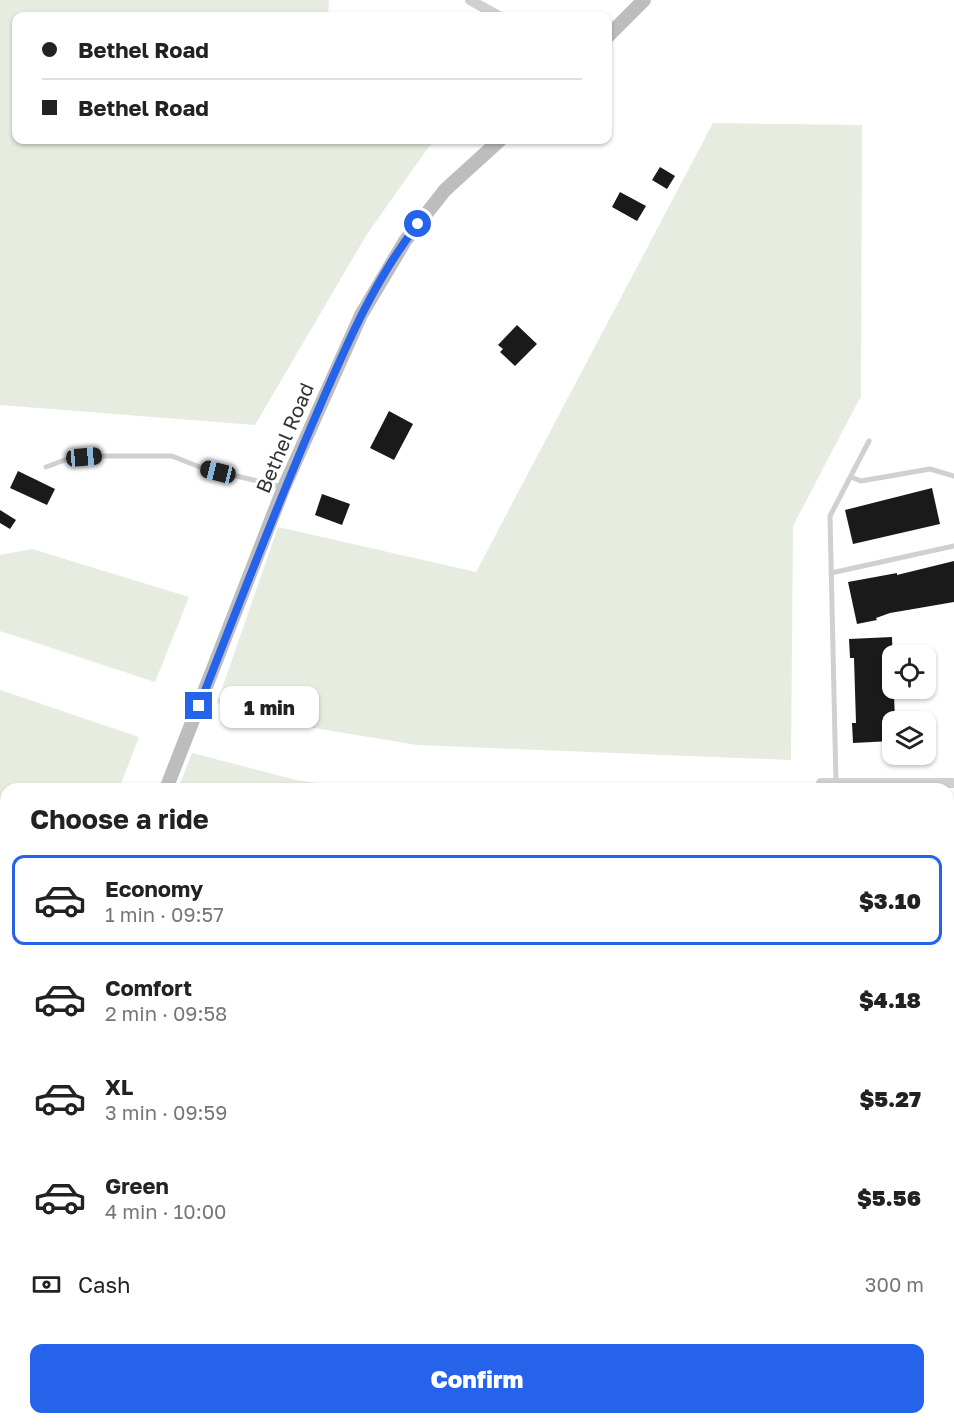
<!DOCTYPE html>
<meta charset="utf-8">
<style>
body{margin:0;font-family:"Golos Text",sans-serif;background:#f6f6f6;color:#222;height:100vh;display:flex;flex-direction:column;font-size:22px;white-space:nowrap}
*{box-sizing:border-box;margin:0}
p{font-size:20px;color:#767676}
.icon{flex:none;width:33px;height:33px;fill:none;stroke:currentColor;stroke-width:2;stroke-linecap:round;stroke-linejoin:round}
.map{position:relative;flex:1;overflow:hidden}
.sheet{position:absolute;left:0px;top:783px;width:954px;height:642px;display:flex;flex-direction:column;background:#fff;border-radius:18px 18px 0 0;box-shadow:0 2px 4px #0004}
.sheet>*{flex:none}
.banner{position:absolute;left:12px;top:12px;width:600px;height:132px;border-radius:12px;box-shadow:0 2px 4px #0004;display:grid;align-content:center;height:132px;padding:0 30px;background:#fff}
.tools{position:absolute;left:882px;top:645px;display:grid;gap:12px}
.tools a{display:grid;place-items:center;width:54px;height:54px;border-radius:12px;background:#fff;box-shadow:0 2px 4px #0004;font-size:30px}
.end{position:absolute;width:27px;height:27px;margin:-14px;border:8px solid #2563eb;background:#fff;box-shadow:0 0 0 3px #fff}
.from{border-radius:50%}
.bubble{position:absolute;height:42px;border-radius:12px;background:#fff;box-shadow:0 2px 4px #0004;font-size:20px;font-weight:800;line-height:42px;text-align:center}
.car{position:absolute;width:18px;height:36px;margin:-18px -9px;border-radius:8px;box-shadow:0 0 4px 2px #0007;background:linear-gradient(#222 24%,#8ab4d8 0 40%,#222 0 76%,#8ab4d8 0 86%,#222 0)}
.banner b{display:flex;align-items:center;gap:21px;height:57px;font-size:22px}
.banner b+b{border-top:2px solid #e0e0e0}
.banner i{width:15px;height:15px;background:#222}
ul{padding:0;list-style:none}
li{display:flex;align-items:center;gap:18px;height:90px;margin:0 12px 9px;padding:0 18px;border:3px solid transparent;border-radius:12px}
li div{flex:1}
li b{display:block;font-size:22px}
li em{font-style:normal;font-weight:800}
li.active{border-color:#2563eb}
li>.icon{width:54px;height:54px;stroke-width:1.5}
h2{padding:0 30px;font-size:27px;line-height:72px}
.pay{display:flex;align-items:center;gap:15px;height:66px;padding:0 30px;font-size:22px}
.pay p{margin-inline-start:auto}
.action{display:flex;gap:12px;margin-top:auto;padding:12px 30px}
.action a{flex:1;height:69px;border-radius:12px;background:#2563eb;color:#fff;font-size:24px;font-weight:800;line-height:69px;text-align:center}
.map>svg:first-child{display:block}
.green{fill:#e6ecdf}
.water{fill:#cfe2ee}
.building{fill:#1a1a1a}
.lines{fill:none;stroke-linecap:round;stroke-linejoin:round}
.service{stroke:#d0d0d0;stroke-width:5}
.minor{stroke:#d0d0d0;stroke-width:10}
.secondary{stroke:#bdbdbd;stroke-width:14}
.motorway{stroke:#9a9a9a;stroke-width:18}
.route{stroke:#2563eb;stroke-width:8}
.labels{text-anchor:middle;stroke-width:6;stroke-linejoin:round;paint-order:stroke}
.street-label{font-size:20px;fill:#333;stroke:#fff}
</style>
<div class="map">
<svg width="954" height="1425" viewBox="0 0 954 1425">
<rect width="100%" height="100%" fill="#fff"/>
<g class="green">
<polygon points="0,0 329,0 328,16 16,16 16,140 323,140 323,142 331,140 436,140 428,148 367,234 255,425 0,405"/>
<polygon points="713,123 862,125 861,396 793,526 791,760 417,745 314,728 217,703 278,527 476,572"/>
<polygon points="32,549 189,597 155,682 0,631 0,555"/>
<polygon points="0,690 139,737 119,789 6,789 6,1130 0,1132"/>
<polygon points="192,753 296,780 357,789 178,789"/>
<polygon points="6,1314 6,1419 93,1419 92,1425 0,1425 0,1320"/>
</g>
<polygon class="water" points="6,1381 6,1419 36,1419 36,1425 0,1425 0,1389"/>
<g class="building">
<polygon points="660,167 675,176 667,189 652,180"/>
<polygon points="620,192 646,206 637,221 612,207"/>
<polygon points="517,325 537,344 515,366 500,352 503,349 498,345"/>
<polygon points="389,411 413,424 394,460 370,448"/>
<polygon points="18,471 55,489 47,505 10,488"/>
<polygon points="932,488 940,524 853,544 845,510"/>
<polygon points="322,494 350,504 342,525 315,515"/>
<polygon points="0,510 16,520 10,529 0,523"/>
<polygon points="954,561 954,602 890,613 876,618 877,620 857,624 848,582 897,573 897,575"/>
<polygon points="892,637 895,722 892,722 892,741 853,743 852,723 856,723 854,658 850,658 849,639"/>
</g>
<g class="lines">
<g class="service">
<polyline points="46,467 70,458 98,456 172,456 202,468 283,487"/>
<polyline points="851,477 861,481 930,469 954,476"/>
<polyline points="831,573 954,546"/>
<polyline points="836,783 830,516 869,441"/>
<polyline points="948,1148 951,1144 954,1128"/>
<polyline points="333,1419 340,1425"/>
<polyline points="98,1425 99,1419"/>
</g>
<g class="minor">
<polyline points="470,0 499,16"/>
<polyline points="821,783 954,783"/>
<polyline points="318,1425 318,1419"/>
</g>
<g class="secondary">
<polyline points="608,36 644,0"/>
<polyline points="166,789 284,487 361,315 405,241 445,190 500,140"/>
<polyline points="0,1144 6,1144"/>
<polyline points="948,1213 954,1213"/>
<polyline points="0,1291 6,1291"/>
<polyline points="948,1375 954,1375"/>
</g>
<g class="motorway">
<polyline points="0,1200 6,1201"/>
<polyline points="0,1239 6,1240"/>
<polyline points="948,1274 954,1274"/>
<polyline points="948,1312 954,1312"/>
</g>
</g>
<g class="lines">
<path class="route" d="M199,706C237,608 275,510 317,413C345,348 374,280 418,224"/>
</g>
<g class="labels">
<g class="street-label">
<text transform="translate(285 438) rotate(-67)" y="7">Bethel Road</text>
</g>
</g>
</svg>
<div class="tools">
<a><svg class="icon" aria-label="locate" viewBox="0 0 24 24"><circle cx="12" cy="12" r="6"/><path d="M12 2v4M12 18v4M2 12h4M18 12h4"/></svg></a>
<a><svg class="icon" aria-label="layers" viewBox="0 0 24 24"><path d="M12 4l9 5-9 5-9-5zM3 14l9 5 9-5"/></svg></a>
</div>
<i class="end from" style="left:418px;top:224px"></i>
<i class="end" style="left:199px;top:706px"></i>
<div class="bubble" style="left:220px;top:686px;width:99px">1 min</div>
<i class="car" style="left:84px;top:457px;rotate:85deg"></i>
<i class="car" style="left:218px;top:472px;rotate:284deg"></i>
<div class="banner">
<b><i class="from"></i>Bethel Road</b>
<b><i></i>Bethel Road</b>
</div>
<section class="sheet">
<h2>Choose a ride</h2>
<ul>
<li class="active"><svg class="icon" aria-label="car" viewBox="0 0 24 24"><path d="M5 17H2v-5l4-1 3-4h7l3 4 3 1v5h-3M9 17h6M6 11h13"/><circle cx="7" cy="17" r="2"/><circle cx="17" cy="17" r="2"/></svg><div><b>Economy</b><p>1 min · 09:57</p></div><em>$3.10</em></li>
<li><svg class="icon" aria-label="car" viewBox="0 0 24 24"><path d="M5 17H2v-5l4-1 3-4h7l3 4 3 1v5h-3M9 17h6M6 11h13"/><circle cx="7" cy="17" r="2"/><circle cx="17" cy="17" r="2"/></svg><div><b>Comfort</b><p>2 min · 09:58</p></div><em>$4.18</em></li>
<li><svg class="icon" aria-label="car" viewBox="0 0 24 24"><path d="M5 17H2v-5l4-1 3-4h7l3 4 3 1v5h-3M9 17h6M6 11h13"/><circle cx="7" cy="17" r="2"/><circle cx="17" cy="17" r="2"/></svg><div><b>XL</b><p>3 min · 09:59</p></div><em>$5.27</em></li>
<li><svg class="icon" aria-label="car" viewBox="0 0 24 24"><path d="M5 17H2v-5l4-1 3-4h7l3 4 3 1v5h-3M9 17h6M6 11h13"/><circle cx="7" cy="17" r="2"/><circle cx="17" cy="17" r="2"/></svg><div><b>Green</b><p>4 min · 10:00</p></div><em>$5.56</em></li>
</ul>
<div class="pay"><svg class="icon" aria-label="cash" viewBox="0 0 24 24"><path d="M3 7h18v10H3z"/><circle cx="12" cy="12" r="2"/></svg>Cash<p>300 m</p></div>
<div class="action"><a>Confirm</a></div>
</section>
</div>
